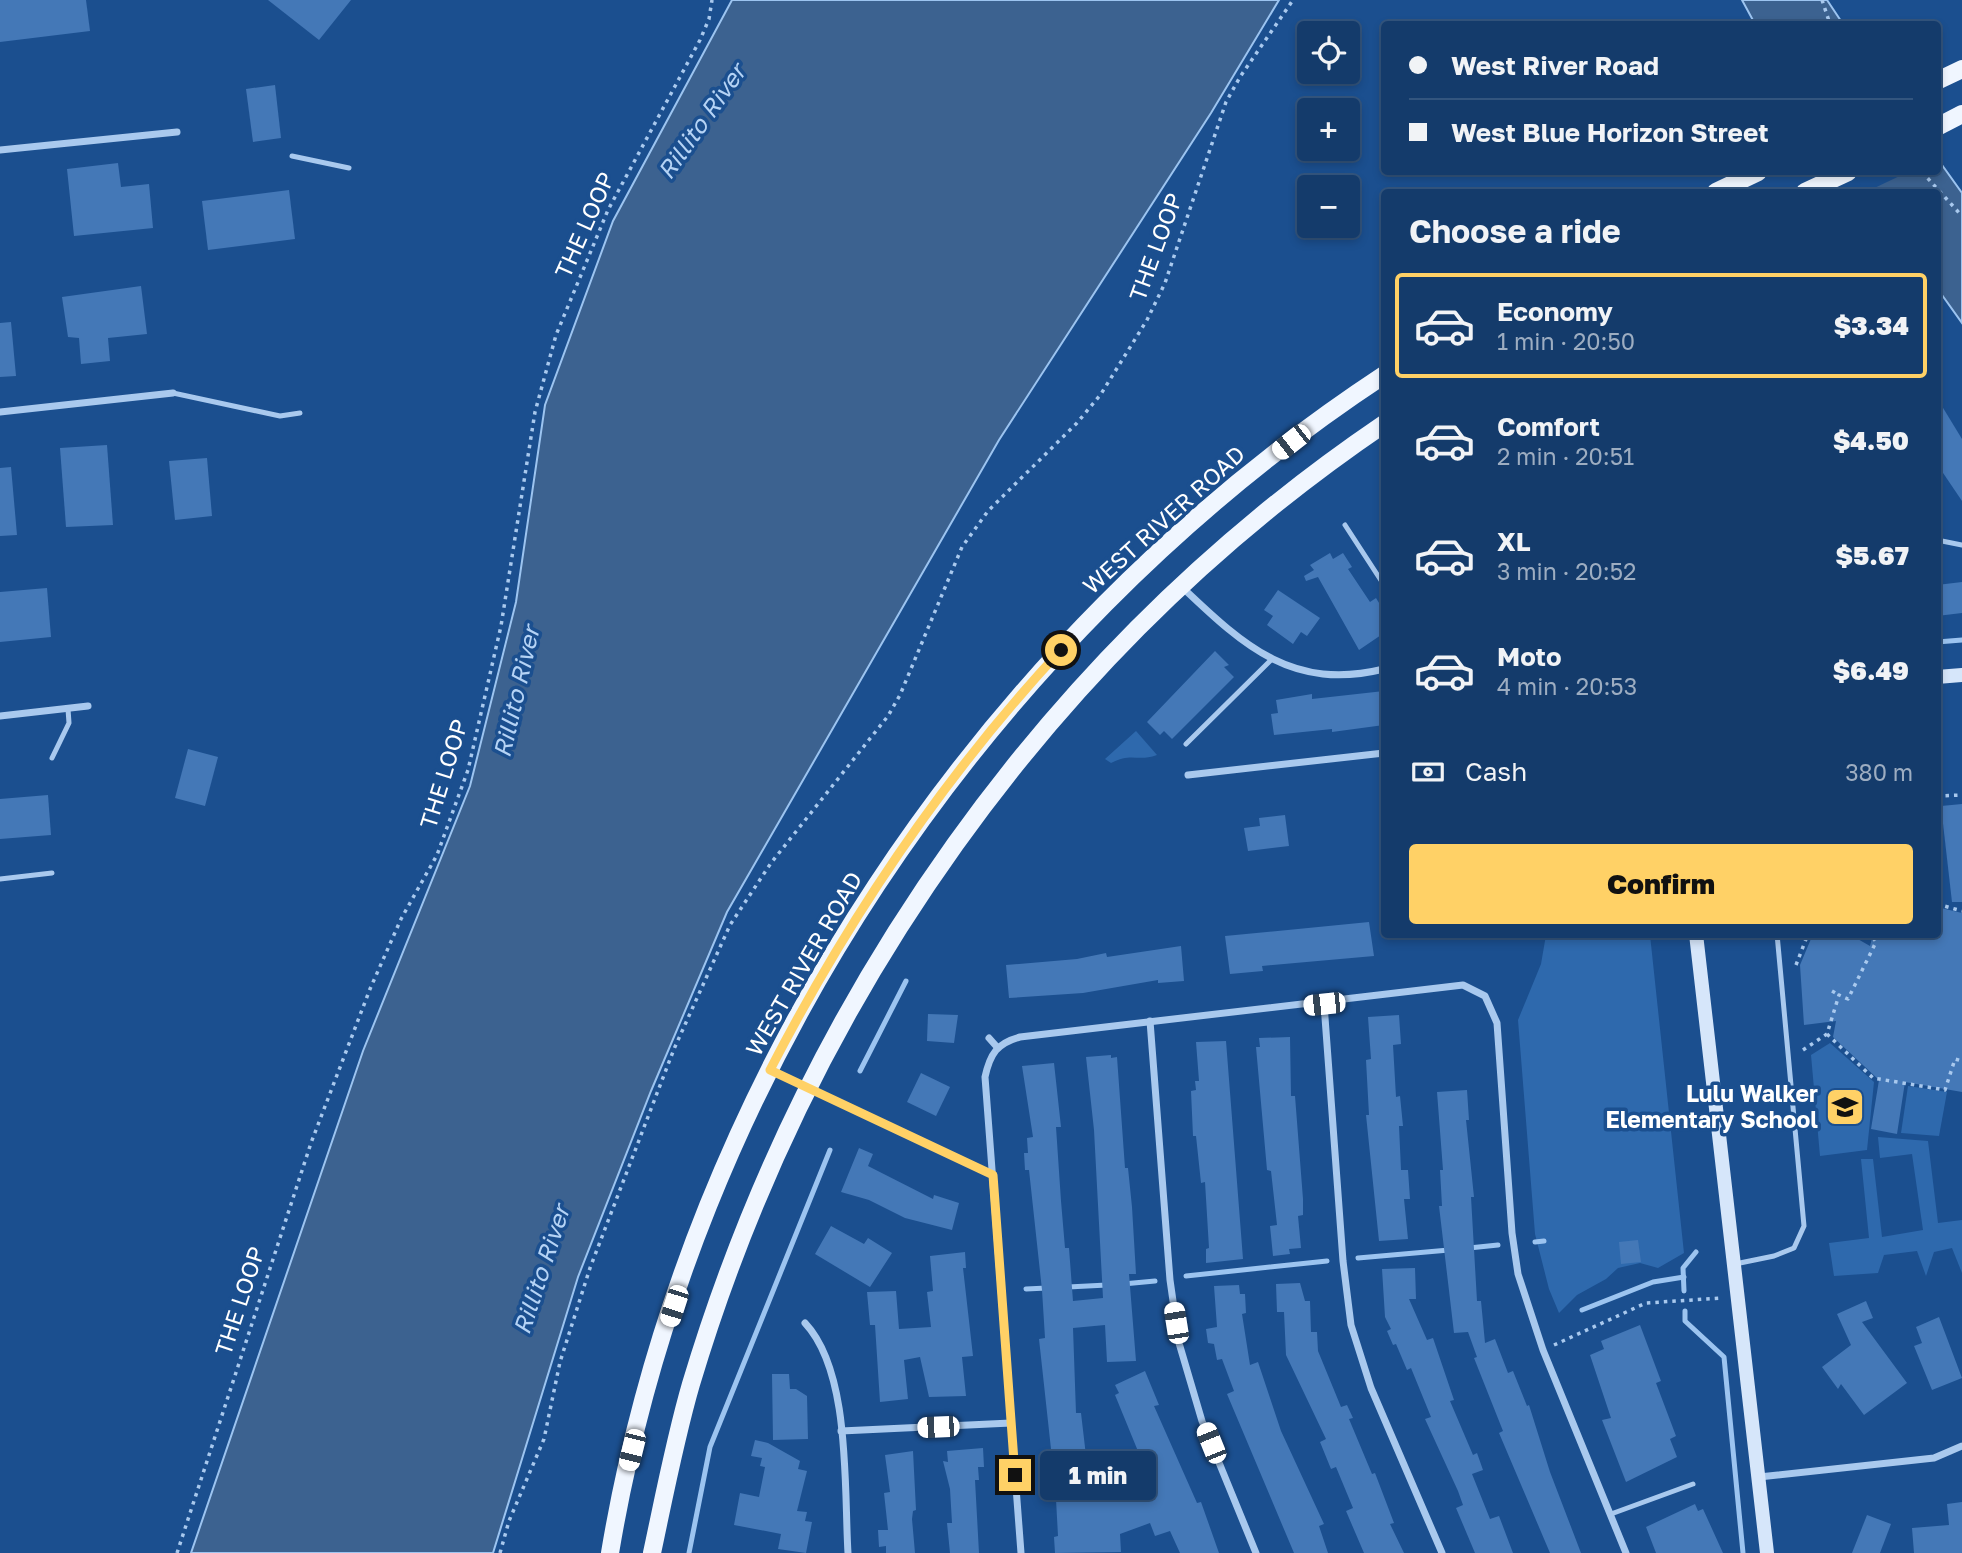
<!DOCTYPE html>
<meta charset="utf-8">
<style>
body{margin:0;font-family:"Golos Text",sans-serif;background:#1d4271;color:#f1f3f6;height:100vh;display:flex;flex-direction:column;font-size:26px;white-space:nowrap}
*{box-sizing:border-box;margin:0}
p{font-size:23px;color:#9dadc1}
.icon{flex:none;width:38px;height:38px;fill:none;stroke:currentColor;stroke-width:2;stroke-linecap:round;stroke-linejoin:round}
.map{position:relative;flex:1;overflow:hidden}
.panel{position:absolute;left:1381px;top:189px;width:560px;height:749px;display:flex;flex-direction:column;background:#143b6b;border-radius:7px;box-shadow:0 4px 10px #0003,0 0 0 2px #33557e}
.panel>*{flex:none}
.top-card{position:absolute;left:1381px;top:21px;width:560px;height:154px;border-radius:7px;box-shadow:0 4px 10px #0003,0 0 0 2px #33557e;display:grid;align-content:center;height:154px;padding:0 28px;background:#143b6b}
.fabs{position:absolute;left:1297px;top:21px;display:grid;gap:14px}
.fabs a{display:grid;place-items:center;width:63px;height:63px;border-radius:7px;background:#143b6b;box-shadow:0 4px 10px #0003,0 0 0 2px #33557e;font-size:35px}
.end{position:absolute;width:32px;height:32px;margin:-16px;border:9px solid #ffd166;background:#111;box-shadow:0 0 0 4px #111}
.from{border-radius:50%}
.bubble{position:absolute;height:49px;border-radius:7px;background:#143b6b;box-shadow:0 4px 10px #0003,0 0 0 2px #33557e;font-size:23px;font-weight:800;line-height:49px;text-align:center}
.car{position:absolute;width:21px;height:42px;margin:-21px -10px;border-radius:9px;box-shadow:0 0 5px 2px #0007;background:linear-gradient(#fff 24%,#345 0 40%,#fff 0 76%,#345 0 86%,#fff 0)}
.top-card b{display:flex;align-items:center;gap:24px;height:66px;font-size:26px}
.top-card b+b{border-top:2px solid #33557e}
.top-card i{width:18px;height:18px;background:#f1f3f6}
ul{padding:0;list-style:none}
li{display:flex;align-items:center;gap:21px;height:105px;margin:0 14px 10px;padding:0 14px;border:4px solid transparent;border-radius:7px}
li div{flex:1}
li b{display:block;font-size:26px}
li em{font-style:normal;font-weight:800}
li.on{border-color:#ffd166}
li>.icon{width:63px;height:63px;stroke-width:1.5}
h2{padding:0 28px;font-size:32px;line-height:84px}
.pay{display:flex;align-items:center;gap:18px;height:77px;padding:0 28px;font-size:26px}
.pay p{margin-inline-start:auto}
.action{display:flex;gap:14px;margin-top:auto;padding:14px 28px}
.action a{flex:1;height:80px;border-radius:7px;background:#ffd166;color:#111;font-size:28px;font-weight:800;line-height:80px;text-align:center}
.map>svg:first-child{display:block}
.green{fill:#2e69ad}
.water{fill:#3c6290;stroke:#9cc4f0;stroke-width:2}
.pier{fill:#1b4f8f}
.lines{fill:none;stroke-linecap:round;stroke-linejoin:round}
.stream{stroke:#9cc4f0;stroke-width:5}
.building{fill:#4478b7}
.path{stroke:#a9c9ee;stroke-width:3.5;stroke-dasharray:3.5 5;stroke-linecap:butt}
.lane{stroke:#a9c9ee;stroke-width:5}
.street{stroke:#a9c9ee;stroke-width:7}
.secondary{stroke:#d6e6fa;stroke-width:14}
.primary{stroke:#f0f6ff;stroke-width:18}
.route{stroke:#ffd166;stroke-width:9}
.labels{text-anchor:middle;stroke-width:7;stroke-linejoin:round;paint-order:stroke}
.street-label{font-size:23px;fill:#fff;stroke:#1b4f8f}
.poi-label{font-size:23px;font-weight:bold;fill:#fff;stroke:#1b4f8f;text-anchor:end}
.water-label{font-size:24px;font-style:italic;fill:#b5d3f5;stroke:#1b4f8f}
</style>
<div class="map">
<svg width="1962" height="1553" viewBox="0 0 1962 1553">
<rect width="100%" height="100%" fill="#1b4f8f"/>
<g class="green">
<path d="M1136,731L1157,755C1137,762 1132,752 1111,763L1105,759Z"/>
<polygon points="1546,935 1650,935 1684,1253 1658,1268 1640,1263 1618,1268 1606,1279 1577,1295 1559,1313 1549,1289 1535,1234 1518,1020 1541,964"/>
<polygon points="1830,1043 1874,1082 1867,1150 1820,1156 1811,1055"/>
<polygon points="1908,1086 1947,1092 1939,1136 1901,1133"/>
<polygon points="1878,1137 1928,1141 1938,1223 1962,1220 1962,1273 1952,1248 1934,1252 1926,1276 1917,1251 1884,1255 1878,1273 1834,1276 1829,1243 1869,1238 1861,1159 1873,1159 1882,1237 1923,1230 1912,1154 1880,1158"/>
</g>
<g class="water">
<polygon points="732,0 1279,0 1211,113 999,440 727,912 651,1091 578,1277 493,1553 191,1553 363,1051 470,786 516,602 545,405 613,221"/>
<polygon points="1742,0 1827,0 1843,24 1755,24"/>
<polygon points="1937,158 1962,193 1962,323 1937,288 1937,192 1870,192 1854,172 1937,172"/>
</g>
<polygon class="pier" points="1851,172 1908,172 1866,192"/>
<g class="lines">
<g class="stream">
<polyline points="1937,642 1962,640"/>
<polyline points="860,1071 906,981"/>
<polyline points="1535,1242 1544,1241"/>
<polyline points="1469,1248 1498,1245"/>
<polyline points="1358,1258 1449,1250"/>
<polyline points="1186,1276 1327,1261"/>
<polyline points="1123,1284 1155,1281"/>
<polyline points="1068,1287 1107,1285"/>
<polyline points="1026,1289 1047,1288"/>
<polyline points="1684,1291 1683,1268 1696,1252"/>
<polyline points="1582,1310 1653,1282 1684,1277"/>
<polyline points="1685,1311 1685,1321 1724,1357 1743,1553"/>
<polyline points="689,1553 710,1447 830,1150"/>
</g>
</g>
<g class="building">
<polygon points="0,0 86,0 90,31 0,42"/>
<polygon points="268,0 351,0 319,40"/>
<polygon points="275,85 281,138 253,142 246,89"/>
<polygon points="118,163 121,187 149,184 153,228 74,236 67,169"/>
<polygon points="289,190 295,239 208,250 202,201"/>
<polygon points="141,286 147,334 108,338 110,361 81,364 79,338 68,337 62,297"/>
<polygon points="11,322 16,376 0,377 0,323"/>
<polygon points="1937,398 1962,439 1962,501 1937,464"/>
<polygon points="107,445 113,525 66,527 60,448"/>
<polygon points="207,458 212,516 175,520 169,461"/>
<polygon points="11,467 17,535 0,536 0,468"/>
<polygon points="1330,553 1333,559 1343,553 1352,567 1348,569 1370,602 1376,598 1384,611 1384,633 1359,650 1318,577 1306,581 1304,576 1314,570 1310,565"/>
<polygon points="1962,582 1962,613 1937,616 1937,585"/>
<polygon points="47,588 51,637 0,642 0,592"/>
<polygon points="1278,590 1320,618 1307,636 1301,632 1293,644 1267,625 1273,616 1264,610"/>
<polygon points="1215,651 1229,665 1224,667 1234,677 1172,739 1164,731 1160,735 1147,722"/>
<polygon points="1384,691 1384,725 1332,732 1332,729 1274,735 1271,714 1278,713 1276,700 1312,694 1312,699"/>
<polygon points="188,749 218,757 205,806 175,798"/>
<polygon points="48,795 51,835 0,839 0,799"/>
<polygon points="1962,804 1962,902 1952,902 1941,806"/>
<polygon points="1285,815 1289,846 1248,851 1244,828 1260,826 1259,818"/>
<polygon points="1937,907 1962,913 1962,1092 1905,1082 1897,1134 1871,1129 1879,1080 1833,1037 1836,1021 1804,1025 1800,965 1813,934 1849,934 1870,946 1873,934 1937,934"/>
<polygon points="1369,922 1374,956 1262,966 1263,971 1230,974 1225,936"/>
<polygon points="1181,946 1184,981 1158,983 1158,980 1083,993 1009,998 1006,965 1077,959 1106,953 1107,957"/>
<polygon points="928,1014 958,1015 954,1043 927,1041"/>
<polygon points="1399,1015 1401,1044 1393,1045 1396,1097 1400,1096 1403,1126 1399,1126 1401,1170 1408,1170 1410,1199 1404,1199 1408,1239 1379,1241 1366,1115 1369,1115 1366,1060 1371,1059 1368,1017"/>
<polygon points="1290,1037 1291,1096 1295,1096 1303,1199 1303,1215 1298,1216 1301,1248 1289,1249 1290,1254 1273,1256 1270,1226 1277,1225 1271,1171 1267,1170 1256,1047 1260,1047 1259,1038"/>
<polygon points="1226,1041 1243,1259 1206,1263 1206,1249 1209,1248 1205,1182 1201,1183 1196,1136 1193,1136 1191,1091 1196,1090 1195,1081 1199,1081 1196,1042"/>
<polygon points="1111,1055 1111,1058 1117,1057 1125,1168 1128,1168 1132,1207 1136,1274 1129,1274 1136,1361 1107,1362 1105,1325 1073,1328 1076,1413 1081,1413 1090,1490 1126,1488 1118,1471 1142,1461 1115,1395 1119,1393 1115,1385 1145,1371 1159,1405 1154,1406 1197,1503 1201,1502 1219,1553 1180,1553 1170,1531 1155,1536 1150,1523 1120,1534 1121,1552 1055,1553 1054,1537 1058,1536 1055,1481 1052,1464 1046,1464 1045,1450 1051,1449 1039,1339 1045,1338 1042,1290 1029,1170 1025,1170 1024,1153 1028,1153 1027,1138 1033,1137 1022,1066 1054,1063 1061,1127 1056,1127 1061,1201 1065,1248 1069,1248 1073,1301 1103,1298 1094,1130 1086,1057"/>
<polygon points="921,1073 950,1087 936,1116 907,1102"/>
<polygon points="1467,1090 1469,1120 1466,1120 1474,1197 1471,1197 1477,1301 1481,1301 1485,1343 1495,1339 1508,1373 1513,1371 1527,1406 1529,1405 1550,1472 1581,1553 1550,1553 1499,1433 1503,1431 1474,1358 1477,1357 1468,1332 1454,1333 1439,1206 1442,1206 1440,1170 1443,1170 1437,1092"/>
<polygon points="859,1148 873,1154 868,1166 933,1199 934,1195 959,1203 952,1230 905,1218 869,1200 841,1192"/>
<polygon points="831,1226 864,1244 868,1238 892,1253 870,1287 815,1254"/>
<polygon points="1638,1240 1641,1262 1621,1264 1619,1242"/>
<polygon points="965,1252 966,1268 963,1268 973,1356 962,1357 966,1396 929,1397 920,1357 904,1360 908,1399 880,1402 875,1325 870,1325 867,1292 896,1291 899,1329 931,1327 927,1292 933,1291 930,1256"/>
<polygon points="1415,1268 1416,1299 1409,1299 1427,1340 1433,1338 1454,1400 1450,1401 1473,1455 1477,1453 1483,1470 1472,1474 1490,1519 1499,1516 1513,1553 1475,1553 1456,1508 1463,1505 1458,1491 1425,1419 1431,1417 1411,1368 1407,1370 1396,1344 1393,1345 1387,1331 1391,1329 1385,1317 1382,1269"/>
<polygon points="1300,1283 1305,1301 1310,1301 1311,1332 1317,1332 1318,1351 1341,1407 1347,1405 1353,1418 1349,1419 1372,1474 1375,1473 1394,1523 1390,1524 1404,1553 1364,1553 1346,1511 1353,1508 1336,1467 1331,1469 1320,1442 1326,1439 1286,1355 1284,1312 1277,1312 1276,1284"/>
<polygon points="1239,1285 1240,1294 1245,1294 1246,1313 1242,1314 1250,1365 1258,1362 1281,1431 1324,1524 1319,1526 1328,1553 1294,1553 1227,1394 1234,1391 1222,1359 1217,1360 1214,1344 1208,1343 1206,1329 1217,1327 1214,1286"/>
<polygon points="1866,1301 1873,1318 1862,1322 1907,1383 1864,1415 1841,1384 1838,1389 1822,1367 1851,1345 1837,1314"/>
<polygon points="1939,1317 1962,1378 1932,1390 1914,1346 1922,1343 1916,1327"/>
<polygon points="1640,1325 1661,1381 1656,1383 1676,1436 1670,1439 1677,1457 1626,1482 1602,1420 1611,1418 1590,1355 1604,1349 1601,1341"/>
<polygon points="772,1374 789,1374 790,1389 796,1389 807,1396 808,1439 773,1440"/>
<polygon points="755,1440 768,1443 800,1461 798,1469 807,1471 797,1511 807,1512 805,1521 812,1522 806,1553 778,1549 781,1534 734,1525 740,1493 759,1497 765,1467 760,1466 762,1458 751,1456"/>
<polygon points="983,1448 984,1467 978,1467 979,1480 975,1480 979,1553 950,1553 947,1523 952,1523 950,1489 943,1461 948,1462 947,1451"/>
<polygon points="913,1451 916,1510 913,1511 912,1519 915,1553 886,1553 886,1546 879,1547 878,1530 888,1530 884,1493 890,1492 885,1455"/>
<polygon points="1962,1502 1962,1553 1914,1553 1912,1528 1949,1525 1947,1504"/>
<polygon points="1695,1504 1698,1511 1703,1509 1723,1553 1656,1553 1646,1527"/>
<polygon points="1867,1515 1891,1524 1880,1553 1852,1553"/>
</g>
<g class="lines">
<g class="path">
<polyline points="1822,0 1830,24"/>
<polyline points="1922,172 1962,216"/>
<polyline points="1937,796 1962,795"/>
<polyline points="1937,904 1962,911"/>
<polyline points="1796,965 1808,934"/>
<polyline points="1832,991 1839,995"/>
<polyline points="1827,1034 1873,1078 1945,1090 1955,1059 1962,1061"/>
<polyline points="1803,1050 1827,1034 1839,995 1848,999 1876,942 1871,934"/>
<polyline points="1554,1345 1646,1303 1722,1298"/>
<polyline points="177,1553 311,1143 370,989 401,919 437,855 468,770 501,626 535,412 556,335 608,210 700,40 709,19 712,0"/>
<polyline points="500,1553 509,1521 544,1439 560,1362 590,1268 674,1049 730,925 771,863 888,716 900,695 962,547 988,511 1077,423 1101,394 1147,320 1165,283 1226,102 1240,77 1293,0"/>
</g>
<g class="lane">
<polyline points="292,156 349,168"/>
<polyline points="173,393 280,416 300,413"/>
<polyline points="1345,525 1384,585"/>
<polyline points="1937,540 1962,545"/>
<polyline points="1186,744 1271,660"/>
<polyline points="52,758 69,723 68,709"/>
<polyline points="0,879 52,873"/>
<polyline points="1735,1264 1774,1256 1794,1248 1804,1226 1777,934"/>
<polyline points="1611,1514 1693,1484"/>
</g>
<g class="street">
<polyline points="0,150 177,132"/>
<polyline points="0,412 173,393"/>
<path d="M1183,588C1245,647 1293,691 1384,669"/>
<polyline points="0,716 88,706"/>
<polyline points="1188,775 1384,753"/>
<polyline points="1324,1004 1343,1261 1351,1325 1371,1388 1442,1553"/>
<polyline points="1150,1021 1170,1280 1179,1343 1202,1421 1256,1553"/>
<polyline points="989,1038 997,1047"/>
<polyline points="772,1071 993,1175"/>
<path d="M805,1323C851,1372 844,1489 848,1553"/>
<polyline points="841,1431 1011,1423"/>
<polyline points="1759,1477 1934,1458 1962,1446"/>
<path d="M1021,1553L985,1077C990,1054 997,1043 1020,1037L1463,985L1485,996L1497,1023L1512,1233L1518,1274L1543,1350L1626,1553"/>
</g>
<g class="secondary">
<polyline points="1937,677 1962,675"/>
<polyline points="1696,934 1767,1553"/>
</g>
<g class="primary">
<polyline points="1937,81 1962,69"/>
<polyline points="1937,127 1962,114"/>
<polyline points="1716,192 1758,172"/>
<polyline points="1805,192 1848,172"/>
<path d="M610,1553C689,1079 984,638 1384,375"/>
<path d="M652,1553C664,1497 675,1439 691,1384C807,997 1049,651 1384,424"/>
</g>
</g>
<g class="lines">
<path class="route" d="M1015,1475L993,1175L770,1070C849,917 944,776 1061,650"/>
</g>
<defs>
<g id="school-square" transform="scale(2.0125)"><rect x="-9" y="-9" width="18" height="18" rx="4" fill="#ffd166" stroke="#1b4f8f"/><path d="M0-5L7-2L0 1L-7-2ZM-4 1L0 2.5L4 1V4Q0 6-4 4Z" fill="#111"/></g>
</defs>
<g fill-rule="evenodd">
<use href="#school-square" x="1845" y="1107"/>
</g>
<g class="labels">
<g class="street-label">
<text transform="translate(585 225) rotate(-66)" y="8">THE LOOP</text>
<text transform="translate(1156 247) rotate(-70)" y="8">THE LOOP</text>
<text transform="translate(1164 520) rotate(-42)" y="8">WEST RIVER ROAD</text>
<text transform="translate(444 774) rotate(-73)" y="8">THE LOOP</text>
<text transform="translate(804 964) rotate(-60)" y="8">WEST RIVER ROAD</text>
<text transform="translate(240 1301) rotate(-72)" y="8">THE LOOP</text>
</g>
<g class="poi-label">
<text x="1818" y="1102">Lulu Walker<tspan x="1818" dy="26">Elementary School</tspan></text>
</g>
<g class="water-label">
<text transform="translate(702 122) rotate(-55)" y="8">Rillito River</text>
<text transform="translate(517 692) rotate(-77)" y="8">Rillito River</text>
<text transform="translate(542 1270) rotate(-72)" y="8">Rillito River</text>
</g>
</g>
</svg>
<div class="fabs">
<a><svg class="icon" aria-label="locate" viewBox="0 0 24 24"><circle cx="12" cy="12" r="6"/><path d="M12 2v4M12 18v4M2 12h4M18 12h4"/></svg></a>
<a>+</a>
<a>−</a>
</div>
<i class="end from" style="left:1061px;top:650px"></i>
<i class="end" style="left:1015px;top:1475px"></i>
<div class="bubble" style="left:1040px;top:1451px;width:116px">1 min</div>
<i class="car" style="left:1291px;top:442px;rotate:232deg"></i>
<i class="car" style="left:1324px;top:1004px;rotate:264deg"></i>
<i class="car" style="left:674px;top:1306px;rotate:198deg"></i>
<i class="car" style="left:1176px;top:1323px;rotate:351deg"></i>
<i class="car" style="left:938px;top:1427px;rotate:268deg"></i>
<i class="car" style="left:1211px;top:1443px;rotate:338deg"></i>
<i class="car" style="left:632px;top:1450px;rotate:194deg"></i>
<div class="top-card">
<b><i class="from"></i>West River Road</b>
<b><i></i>West Blue Horizon Street</b>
</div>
<section class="panel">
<h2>Choose a ride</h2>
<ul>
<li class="on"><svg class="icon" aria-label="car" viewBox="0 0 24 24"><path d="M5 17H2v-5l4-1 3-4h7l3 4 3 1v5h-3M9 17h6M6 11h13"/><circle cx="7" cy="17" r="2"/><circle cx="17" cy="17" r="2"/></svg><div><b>Economy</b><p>1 min · 20:50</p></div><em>$3.34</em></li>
<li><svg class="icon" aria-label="car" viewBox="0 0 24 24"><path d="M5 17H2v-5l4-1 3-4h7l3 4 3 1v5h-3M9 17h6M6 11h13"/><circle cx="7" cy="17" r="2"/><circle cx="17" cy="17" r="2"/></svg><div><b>Comfort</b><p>2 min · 20:51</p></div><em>$4.50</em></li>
<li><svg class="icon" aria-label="car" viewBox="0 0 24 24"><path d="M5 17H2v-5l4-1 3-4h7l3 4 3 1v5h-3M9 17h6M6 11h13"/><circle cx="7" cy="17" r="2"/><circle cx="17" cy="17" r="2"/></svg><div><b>XL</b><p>3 min · 20:52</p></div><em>$5.67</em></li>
<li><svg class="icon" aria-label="car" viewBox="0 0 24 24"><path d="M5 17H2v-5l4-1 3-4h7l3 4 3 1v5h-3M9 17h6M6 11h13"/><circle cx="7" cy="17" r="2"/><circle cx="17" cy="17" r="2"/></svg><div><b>Moto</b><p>4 min · 20:53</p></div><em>$6.49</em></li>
</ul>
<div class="pay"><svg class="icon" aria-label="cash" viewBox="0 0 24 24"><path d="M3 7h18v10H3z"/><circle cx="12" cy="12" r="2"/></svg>Cash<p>380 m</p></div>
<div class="action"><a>Confirm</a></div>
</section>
</div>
